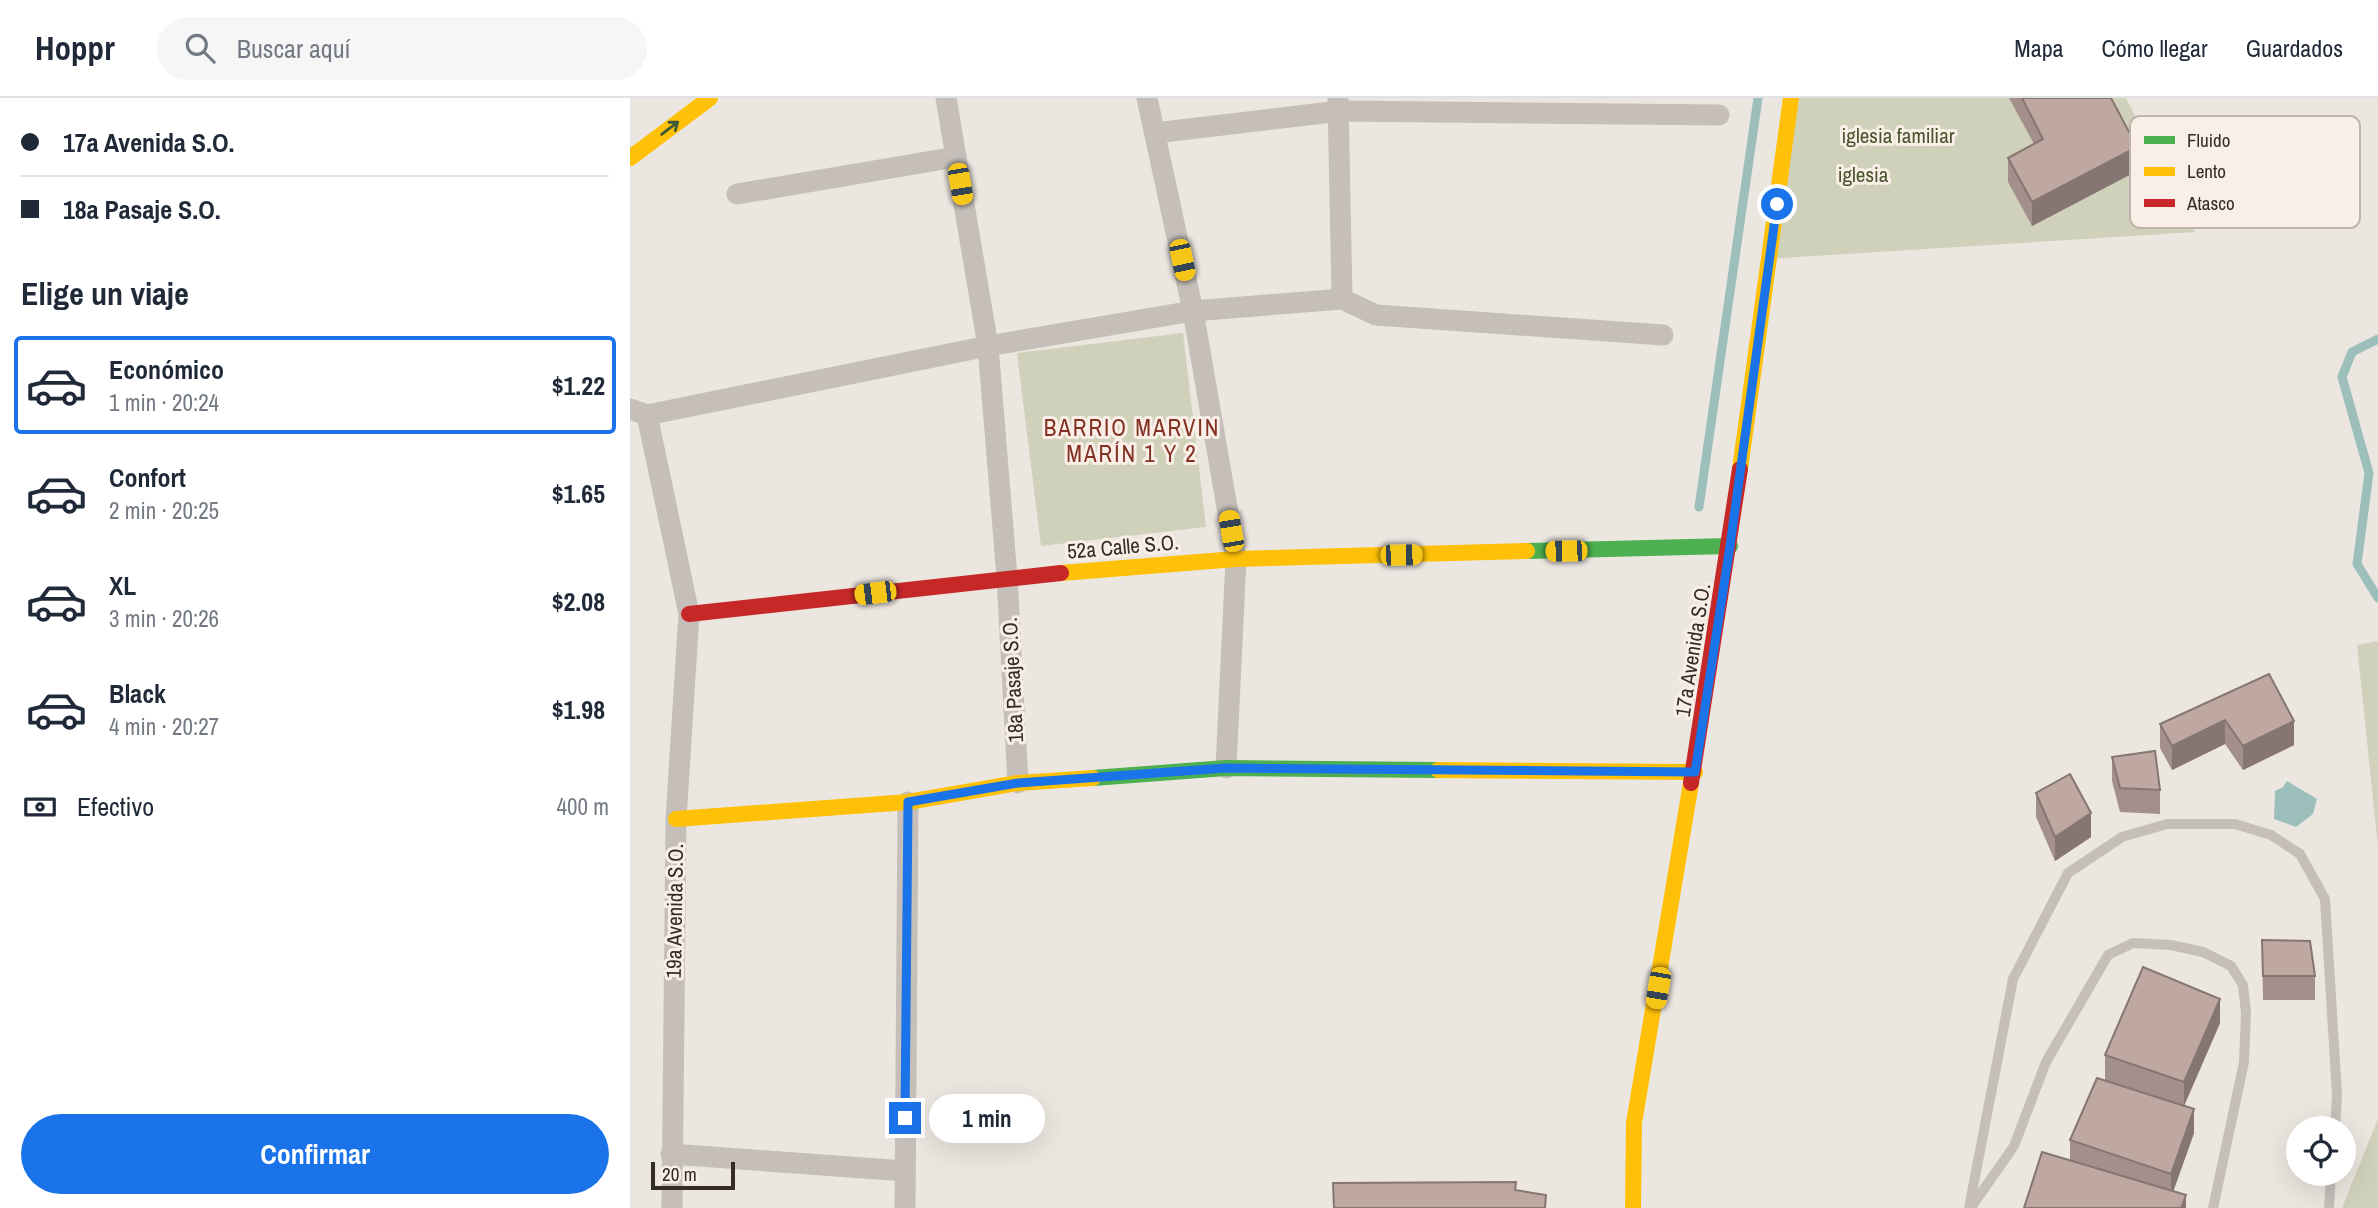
<!DOCTYPE html>
<html lang="es">
<meta charset="utf-8">
<style>
body{margin:0;font-family:"Archivo Narrow",sans-serif;background:#f6f6f7;color:#1f2937;height:100vh;display:flex;flex-direction:column;font-size:26px;white-space:nowrap}
*{box-sizing:border-box;margin:0}
p{font-size:23px;color:#747a83}
.icon{flex:none;width:38px;height:38px;fill:none;stroke:currentColor;stroke-width:2;stroke-linecap:round;stroke-linejoin:round}
.map{position:relative;flex:1;overflow:hidden}
.panel{display:flex;flex-direction:column;background:#fff;width:630px}
.panel>*{flex:none}
.guide{display:grid;align-content:center;height:154px;padding:0 21px;background:#fff}
.tools{position:absolute;left:1656px;top:1018px;display:grid;gap:14px}
.tools a{display:grid;place-items:center;width:70px;height:70px;border-radius:50%;background:#fff;box-shadow:0 7px 28px #0002;font-size:35px}
.scale{position:absolute;left:21px;bottom:18px;width:84px;box-sizing:border-box;padding-left:7px;border:4px solid #352b27;border-top:0;font-size:19px;line-height:24px;white-space:nowrap;color:#352b27;-webkit-text-stroke:5px #f9efe7;paint-order:stroke}
.end{position:absolute;width:32px;height:32px;margin:-16px;border:9px solid #1a73e8;background:#fff;box-shadow:0 0 0 4px #fff}
.from{border-radius:50%}
.bubble{position:absolute;height:49px;border-radius:24px;background:#fff;box-shadow:0 7px 28px #0002;font-size:23px;font-weight:800;line-height:49px;text-align:center}
.car{position:absolute;width:21px;height:42px;margin:-21px -10px;border-radius:9px;box-shadow:0 0 5px 2px #0007;background:linear-gradient(#f5c518 24%,#345 0 40%,#f5c518 0 76%,#345 0 86%,#f5c518 0)}
.guide b{display:flex;align-items:center;gap:24px;height:66px;font-size:26px}
.guide b+b{border-top:2px solid #e0e1e3}
.guide i{width:18px;height:18px;background:#1f2937}
ul{padding:0;list-style:none}
li{display:flex;align-items:center;gap:21px;height:98px;margin:0 14px 10px;padding:0 7px;border:4px solid transparent;border-radius:7px}
li div{flex:1}
li b{display:block;font-size:26px}
li em{font-style:normal;font-weight:800}
li.on{border-color:#1a73e8}
li>.icon{width:63px;height:63px;stroke-width:1.5}
h2{padding:0 21px;font-size:32px;line-height:84px}
.pay{display:flex;align-items:center;gap:18px;height:77px;padding:0 21px;font-size:26px}
.pay p{margin-inline-start:auto}
.action{display:flex;gap:14px;margin-top:auto;padding:14px 21px}
.action a{flex:1;height:80px;border-radius:42px;background:#1a73e8;color:#fff;font-size:28px;font-weight:800;line-height:80px;text-align:center}
header{display:flex;align-items:center;gap:42px;box-sizing:border-box;height:98px;padding:0 35px;background:#fff;border-bottom:2px solid #e0e1e3}
header strong{font-size:33px}
nav{display:flex;gap:38px;margin-inline-start:auto;font-size:24px}
.search{width:490px;height:63px;background:#f6f6f7;display:flex;align-items:center;gap:18px;box-sizing:border-box;padding:0 24px;border-radius:38px;color:#747a83;font-size:26px}
main{display:flex;flex:1;min-height:0}
.map>svg:first-child{display:block}
.green{fill:#cfd1ba}
.water{fill:#9cbfbb}
.lines{fill:none;stroke-linecap:round;stroke-linejoin:round}
.stream{stroke:#9cbfbb;stroke-width:9}
.lane{stroke:#c5beb9;stroke-width:10}
.street{stroke:#c5beb9;stroke-width:21}
.fast{stroke:#4caf50;stroke-width:16}
.slow{stroke:#ffc107;stroke-width:16}
.jam{stroke:#c62828;stroke-width:16}
.wall{fill:#a4908b}
.shaded-wall{fill:#867671}
.building{fill:#bfa8a2;stroke:#867671;stroke-width:2}
.oneway{stroke:#3d5935}
.route{stroke:#1a73e8;stroke-width:9}
.labels{text-anchor:middle;stroke-width:6;stroke-linejoin:round;paint-order:stroke}
.park-label{font-size:21px;fill:#48532c;stroke:#f9efe7}
.street-label{font-size:21px;fill:#352b27;stroke:#f9efe7}
.neighbourhood-label{font-size:23px;letter-spacing:2px;fill:#833122;stroke:#f9efe7}
.key{fill:#f9efe7;stroke:#beb4ad;stroke-width:2}
.key-label{font-size:19px;fill:#352b27}
</style>
<header>
<strong>Hoppr</strong>
<div class="search"><svg class="icon" aria-label="search" viewBox="0 0 24 24"><circle cx="10" cy="10" r="6"/><path d="M15 15l6 6"/></svg>Buscar aquí</div>
<nav><a>Mapa</a><a>Cómo llegar</a><a>Guardados</a></nav>
</header>
<main>
<section class="panel">
<div class="guide">
<b><i class="from"></i>17a Avenida S.O.</b>
<b><i></i>18a Pasaje S.O.</b>
</div>
<h2>Elige un viaje</h2>
<ul>
<li class="on"><svg class="icon" aria-label="car" viewBox="0 0 24 24"><path d="M5 17H2v-5l4-1 3-4h7l3 4 3 1v5h-3M9 17h6M6 11h13"/><circle cx="7" cy="17" r="2"/><circle cx="17" cy="17" r="2"/></svg><div><b>Económico</b><p>1 min · 20:24</p></div><em>$1.22</em></li>
<li><svg class="icon" aria-label="car" viewBox="0 0 24 24"><path d="M5 17H2v-5l4-1 3-4h7l3 4 3 1v5h-3M9 17h6M6 11h13"/><circle cx="7" cy="17" r="2"/><circle cx="17" cy="17" r="2"/></svg><div><b>Confort</b><p>2 min · 20:25</p></div><em>$1.65</em></li>
<li><svg class="icon" aria-label="car" viewBox="0 0 24 24"><path d="M5 17H2v-5l4-1 3-4h7l3 4 3 1v5h-3M9 17h6M6 11h13"/><circle cx="7" cy="17" r="2"/><circle cx="17" cy="17" r="2"/></svg><div><b>XL</b><p>3 min · 20:26</p></div><em>$2.08</em></li>
<li><svg class="icon" aria-label="car" viewBox="0 0 24 24"><path d="M5 17H2v-5l4-1 3-4h7l3 4 3 1v5h-3M9 17h6M6 11h13"/><circle cx="7" cy="17" r="2"/><circle cx="17" cy="17" r="2"/></svg><div><b>Black</b><p>4 min · 20:27</p></div><em>$1.98</em></li>
</ul>
<div class="pay"><svg class="icon" aria-label="cash" viewBox="0 0 24 24"><path d="M3 7h18v10H3z"/><circle cx="12" cy="12" r="2"/></svg>Efectivo<p>400 m</p></div>
<div class="action"><a>Confirmar</a></div>
</section>
<div class="map">
<svg width="1748" height="1110" viewBox="0 0 1748 1110">
<rect width="100%" height="100%" fill="#ece6e0"/>
<g class="green">
<polygon points="1163,0 1496,0 1565,134 1136,161"/>
<polygon points="553,235 576,429 411,448 387,255"/>
<polygon points="1748,543 1748,749 1727,547"/>
<polygon points="1748,1021 1748,1110 1712,1110"/>
</g>
<polygon class="water" points="1657,683 1687,701 1683,716 1666,729 1644,721 1645,693 1653,689"/>
<g class="lines">
<g class="stream">
<polyline points="1748,241 1722,254 1712,279 1739,375 1727,466 1748,500"/>
<polyline points="1069,409 1128,0"/>
</g>
<g class="lane">
<polyline points="1500,40 1539,111"/>
<polyline points="1342,1108 1384,1048 1416,964 1478,857 1503,845 1541,847 1573,854 1601,868 1613,887 1616,915 1614,964 1583,1110"/>
<polyline points="1339,1110 1383,881 1438,775 1492,739 1537,726 1605,726 1641,737 1670,756 1695,801 1707,997 1705,1031"/>
<polyline points="1699,1110 1701,1076"/>
</g>
<g class="street">
<polyline points="316,0 358,248 377,479 388,685"/>
<polyline points="517,0 563,213 606,461 596,670"/>
<polyline points="525,35 710,13 1089,17"/>
<polyline points="107,96 326,59"/>
<polyline points="712,201 746,217 1033,237"/>
<polyline points="0,311 17,317 358,248 563,213 712,201 708,0"/>
<polyline points="17,317 59,516 46,721 42,1110"/>
<polyline points="41,1056 275,1073"/>
<polyline points="275,1110 278,704"/>
</g>
<g class="fast">
<polyline points="897,453 1100,448"/>
<polyline points="463,680 596,670 808,672"/>
</g>
<g class="slow">
<polyline points="0,60 80,0"/>
<polyline points="1110,371 1161,0"/>
<polyline points="431,475 606,461 897,453"/>
<polyline points="808,672 1065,674"/>
<polyline points="46,721 278,704 388,685 463,680"/>
<polyline points="1003,1110 1004,1025 1061,685"/>
</g>
<g class="jam">
<polyline points="59,516 431,475"/>
<polyline points="1061,685 1110,371"/>
</g>
</g>
<g class="wall">
<polygon points="1379,0 1481,0 1507,73 1402,128 1378,84 1378,60 1404,46"/>
<polygon points="1639,576 1664,647 1613,672 1595,646 1542,672 1530,650 1530,626"/>
<polygon points="1482,659 1530,692 1530,716 1490,714 1482,683"/>
<polygon points="1406,695 1461,739 1425,763 1406,719"/>
<polygon points="1632,842 1685,878 1685,902 1633,902"/>
<polygon points="1590,925 1554,1008 1564,1035 1543,1093 1556,1110 1440,1062 1440,1042 1475,982 1475,957"/>
</g>
<g class="shaded-wall">
<polygon points="1507,49 1507,73 1402,128 1402,104"/>
<polygon points="1595,622 1595,646 1542,672 1542,648"/>
<polygon points="1664,623 1664,647 1613,672 1613,648"/>
<polygon points="1461,715 1461,739 1425,763 1425,739"/>
<polygon points="1590,901 1590,925 1554,1008 1554,984"/>
<polygon points="1564,1011 1564,1035 1541,1100 1541,1076"/>
<polygon points="1556,1097 1556,1110 1551,1110"/>
</g>
<g class="building">
<polygon points="1392,0 1481,0 1507,49 1402,104 1378,60 1413,41"/>
<polygon points="1639,576 1664,623 1613,648 1595,622 1542,648 1530,626"/>
<polygon points="1525,653 1530,692 1490,690 1482,659"/>
<polygon points="1440,676 1461,715 1425,739 1406,695"/>
<polygon points="1632,842 1680,843 1685,878 1633,878"/>
<polygon points="1513,869 1590,901 1554,984 1475,957"/>
<polygon points="1467,980 1564,1011 1541,1076 1440,1042"/>
<polygon points="1412,1054 1556,1097 1551,1110 1394,1110"/>
<polygon points="886,1084 885,1092 916,1097 915,1110 704,1110 703,1085"/>
</g>
<defs><path id="oneway-shaft" d="M-6 0H5M1.5-3L5.5 0L1.5 3" fill="none" stroke-width="1.6" stroke-linecap="round" stroke-linejoin="round" transform="scale(1.75)"/></defs>
<use class="oneway" href="#oneway-shaft" transform="translate(40 30) rotate(-37)"/>
<g class="lines">
<polyline class="route" points="275,1020 278,704 388,685 596,670 1065,674 1100,448 1147,106"/>
</g>
<g class="labels">
<g class="park-label">
<text x="1268" y="45">iglesia familiar</text>
<text x="1233" y="84">iglesia</text>
</g>
<g class="street-label">
<text transform="translate(493 449) rotate(-5)" y="7">52a Calle S.O.</text>
<text transform="translate(1063 552) rotate(-81)" y="7">17a Avenida S.O.</text>
<text transform="translate(383 582) rotate(-93)" y="7">18a Pasaje S.O.</text>
<text transform="translate(45 813) rotate(-89)" y="7">19a Avenida S.O.</text>
</g>
<g class="neighbourhood-label">
<text x="502" y="338">BARRIO MARVIN<tspan x="502" dy="26">MARÍN 1 Y 2</tspan></text>
</g>
</g>
<rect x="1500" y="18" width="230" height="112" rx="10" class="key"/>
<rect x="1514" y="38" width="31" height="8" fill="#4caf50"/>
<rect x="1514" y="69" width="31" height="9" fill="#ffc107"/>
<rect x="1514" y="101" width="31" height="8" fill="#c62828"/>
<g class="key-label">
<text x="1557" y="49">Fluido</text>
<text x="1557" y="80">Lento</text>
<text x="1557" y="112">Atasco</text>
</g>
</svg>
<div class="tools">
<a><svg class="icon" aria-label="locate" viewBox="0 0 24 24"><circle cx="12" cy="12" r="6"/><path d="M12 2v4M12 18v4M2 12h4M18 12h4"/></svg></a>
</div>
<div class="scale">20 m</div>
<i class="end from" style="left:1147px;top:106px"></i>
<i class="end" style="left:275px;top:1020px"></i>
<div class="bubble" style="left:299px;top:996px;width:116px">1 min</div>
<i class="car" style="left:330px;top:86px;rotate:170deg"></i>
<i class="car" style="left:552px;top:162px;rotate:168deg"></i>
<i class="car" style="left:601px;top:433px;rotate:350deg"></i>
<i class="car" style="left:936px;top:453px;rotate:269deg"></i>
<i class="car" style="left:771px;top:457px;rotate:89deg"></i>
<i class="car" style="left:245px;top:495px;rotate:263deg"></i>
<i class="car" style="left:1028px;top:890px;rotate:190deg"></i>
</div>
</main>
